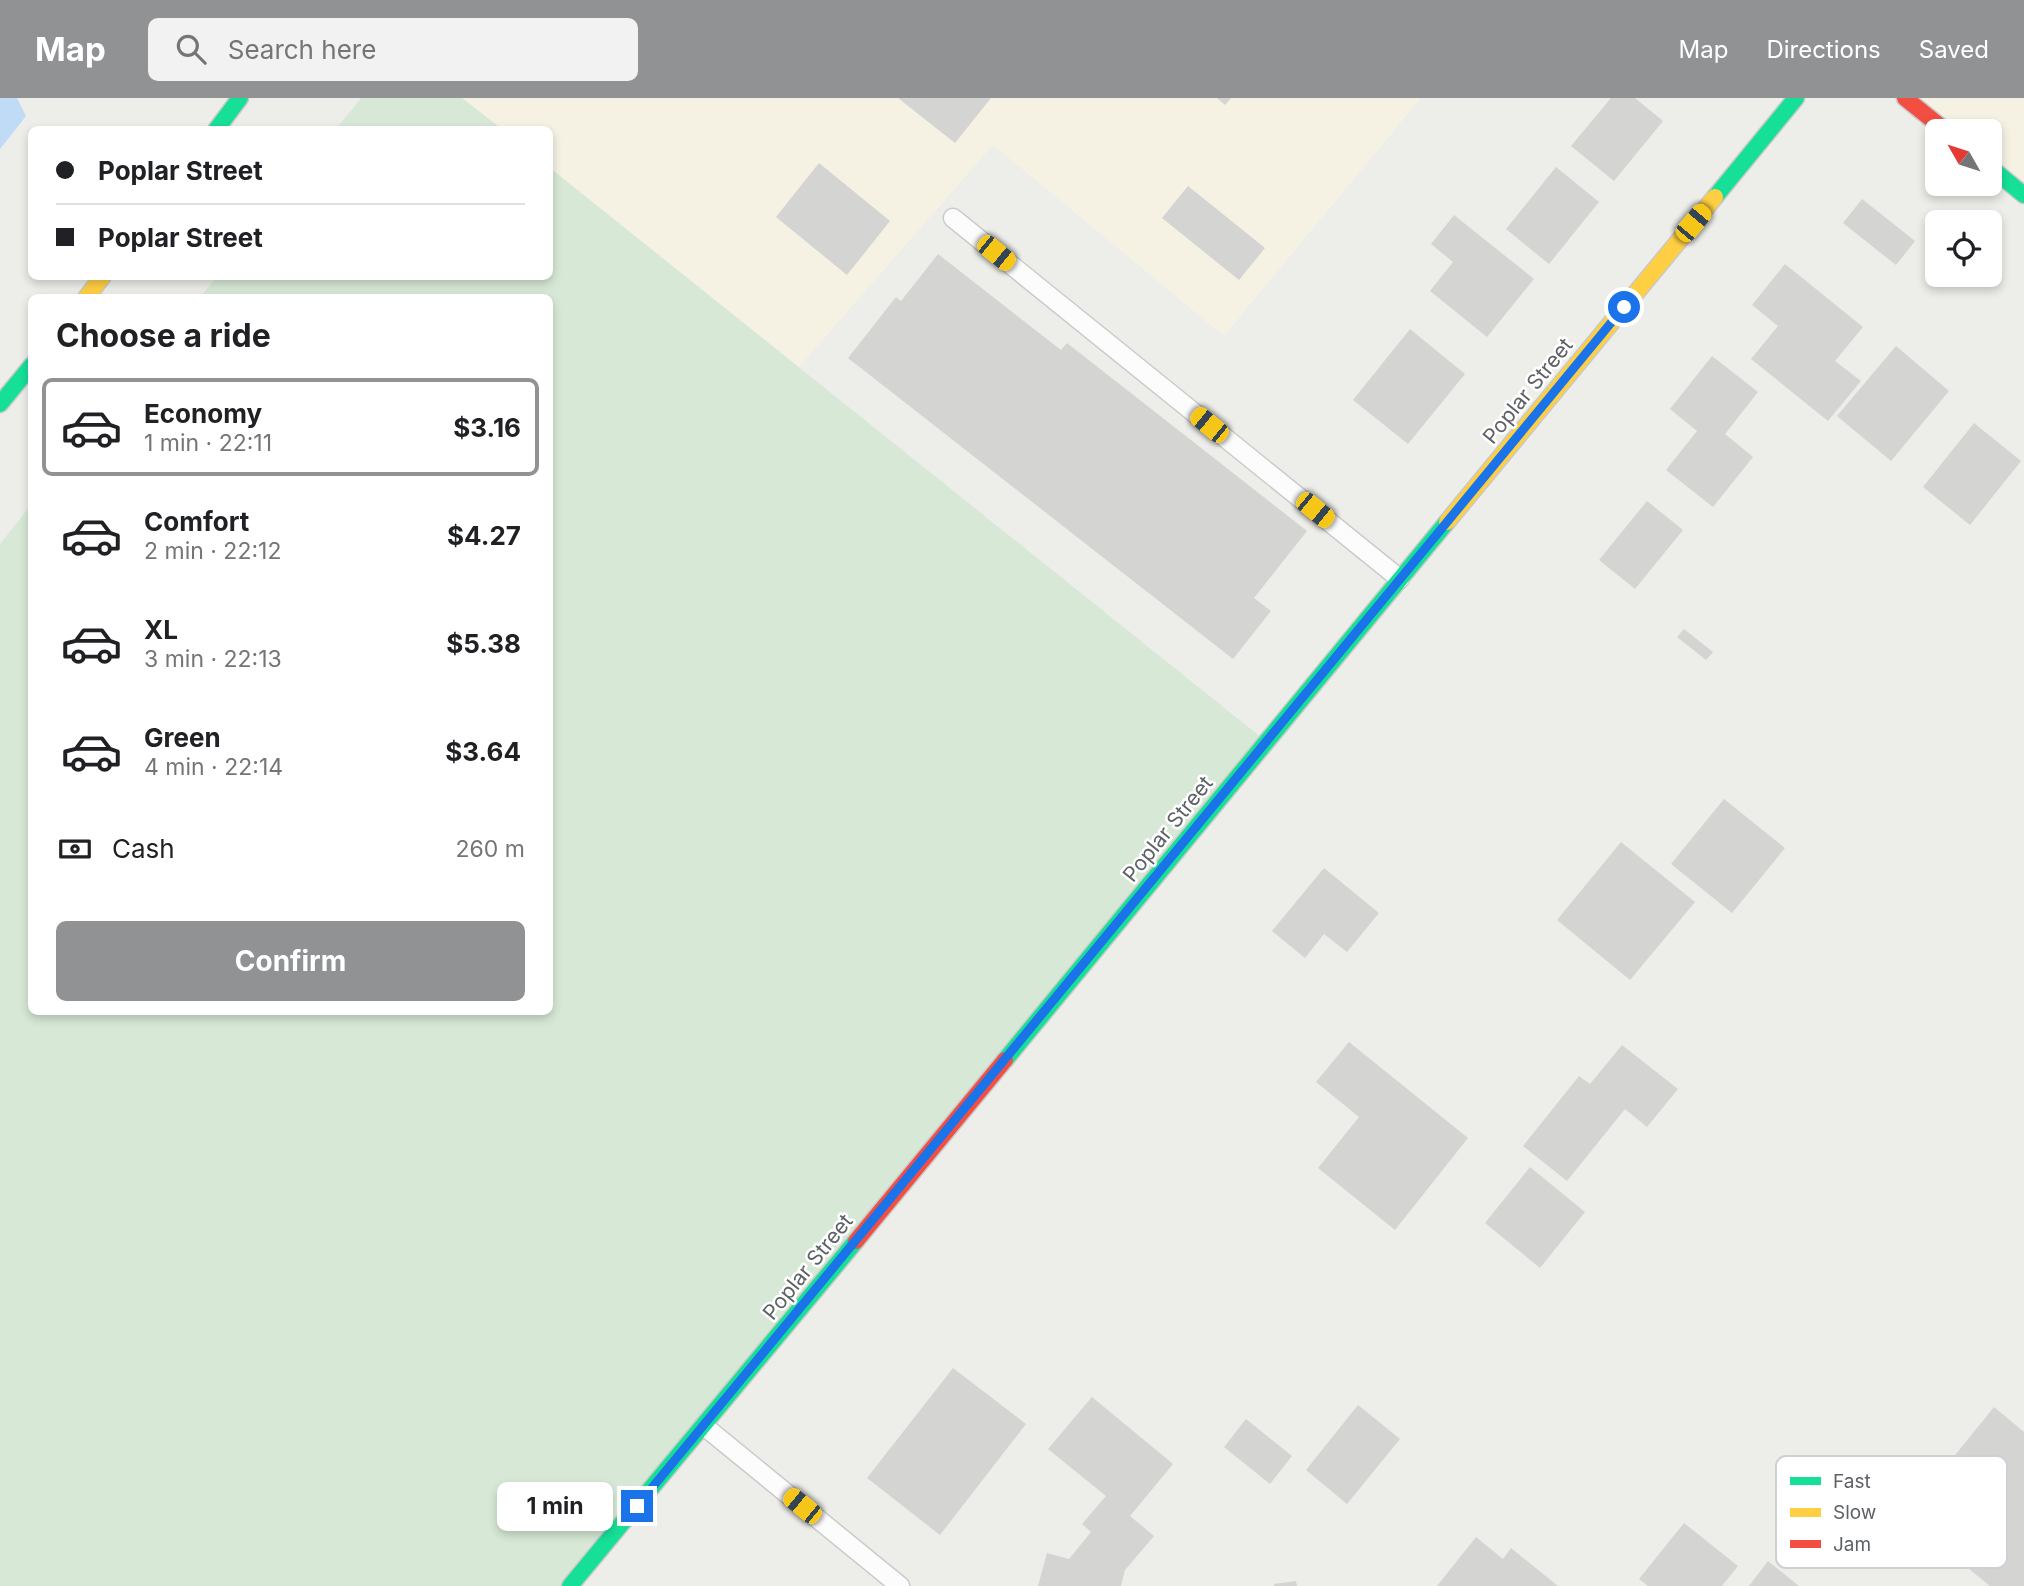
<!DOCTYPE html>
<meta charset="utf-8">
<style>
body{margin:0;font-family:Inter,sans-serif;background:#f2f2f2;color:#202124;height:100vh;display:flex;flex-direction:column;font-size:26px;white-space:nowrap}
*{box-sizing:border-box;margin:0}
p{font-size:23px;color:#757577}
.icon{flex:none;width:38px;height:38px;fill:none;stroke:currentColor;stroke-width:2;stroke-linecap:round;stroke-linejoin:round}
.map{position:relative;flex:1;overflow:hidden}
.drawer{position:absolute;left:28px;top:196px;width:525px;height:721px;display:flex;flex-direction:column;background:#fff;border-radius:10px;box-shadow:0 4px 10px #0003}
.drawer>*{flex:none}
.top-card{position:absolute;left:28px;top:28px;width:525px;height:154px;border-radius:10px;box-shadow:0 4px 10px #0003;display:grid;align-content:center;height:154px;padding:0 28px;background:#fff}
.needle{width:46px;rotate:309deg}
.controls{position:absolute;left:1925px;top:21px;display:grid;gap:14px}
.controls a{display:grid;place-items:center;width:77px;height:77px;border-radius:10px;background:#fff;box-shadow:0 4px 10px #0003;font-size:35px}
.end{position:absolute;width:32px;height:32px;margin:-16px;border:9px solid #1a73e8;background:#fff;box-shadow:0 0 0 4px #fff}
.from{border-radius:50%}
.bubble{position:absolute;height:49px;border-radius:10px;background:#fff;box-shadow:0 4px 10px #0003;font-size:23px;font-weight:700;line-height:49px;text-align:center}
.car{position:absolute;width:21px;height:42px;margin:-21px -10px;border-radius:9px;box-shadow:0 0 5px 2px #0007;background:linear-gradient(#f5c518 24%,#345 0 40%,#f5c518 0 76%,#345 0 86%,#f5c518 0)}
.top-card b{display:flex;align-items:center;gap:24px;height:66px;font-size:26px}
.top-card b+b{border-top:2px solid #e0e0e0}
.top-card i{width:18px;height:18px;background:#202124}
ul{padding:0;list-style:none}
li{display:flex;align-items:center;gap:21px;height:98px;margin:0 14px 10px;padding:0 14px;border:4px solid transparent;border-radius:10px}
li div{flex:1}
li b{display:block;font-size:26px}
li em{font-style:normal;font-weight:700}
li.current{border-color:#909294}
li>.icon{width:63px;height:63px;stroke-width:1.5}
h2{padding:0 28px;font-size:32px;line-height:84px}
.pay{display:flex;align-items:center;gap:18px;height:77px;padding:0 28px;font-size:26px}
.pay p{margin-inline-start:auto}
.cta{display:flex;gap:14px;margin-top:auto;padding:14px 28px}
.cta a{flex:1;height:80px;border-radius:10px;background:#909294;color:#fff;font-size:28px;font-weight:700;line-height:80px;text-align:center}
header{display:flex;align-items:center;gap:42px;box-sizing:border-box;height:98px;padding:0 35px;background:#909294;color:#fff}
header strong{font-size:33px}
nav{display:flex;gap:38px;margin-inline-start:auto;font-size:24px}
.search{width:490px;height:63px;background:#f2f2f2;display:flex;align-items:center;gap:18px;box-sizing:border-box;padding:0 24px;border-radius:10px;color:#757577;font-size:26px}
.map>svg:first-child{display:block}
.commercial{fill:#f5f2e4}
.green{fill:#d7e9d6}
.water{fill:#c0dbf6}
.building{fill:#d4d4d2}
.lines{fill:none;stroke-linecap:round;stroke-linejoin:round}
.lane-casing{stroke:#cacbca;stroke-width:21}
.fast-casing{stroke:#c9c9c9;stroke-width:19}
.slow-casing{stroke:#c9c9c9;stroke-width:19}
.jam-casing{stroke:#c9c9c9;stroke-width:19}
.lane{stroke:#fcfcfc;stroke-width:18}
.fast{stroke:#16e098;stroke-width:16}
.slow{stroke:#ffcf43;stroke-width:16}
.jam{stroke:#f24e42;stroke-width:16}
.route{stroke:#1a73e8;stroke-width:9}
.labels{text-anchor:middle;stroke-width:5;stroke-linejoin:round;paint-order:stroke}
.street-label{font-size:21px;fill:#5e6166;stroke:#fff}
.key{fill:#fff;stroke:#cfd0d1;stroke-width:2}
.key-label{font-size:19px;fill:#5e6166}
</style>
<header>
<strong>Map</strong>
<div class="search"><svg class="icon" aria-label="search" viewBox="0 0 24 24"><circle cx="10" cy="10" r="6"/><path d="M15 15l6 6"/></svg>Search here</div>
<nav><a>Map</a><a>Directions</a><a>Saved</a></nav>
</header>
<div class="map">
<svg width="2024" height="1488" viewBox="0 0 2024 1488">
<rect width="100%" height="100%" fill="#edede9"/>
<g class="commercial">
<polygon points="462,0 1421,0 1224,238 993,47 799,269 550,70 550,32 502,31"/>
<polygon points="1905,0 2024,0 2024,97 1990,69 1990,33 1946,33"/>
</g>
<g class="green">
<polygon points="361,0 462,0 502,31 336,31"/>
<polygon points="550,70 1267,644 570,1488 0,1488 0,446 31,407 32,914 550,914 550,200 200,199 217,179 550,178"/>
</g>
<polygon class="water" points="0,0 17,0 26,18 0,51"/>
<g class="building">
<polygon points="898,0 991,0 955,45"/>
<polygon points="1217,0 1231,0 1225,7"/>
<polygon points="1611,0 1635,0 1663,23 1614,83 1571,48"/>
<polygon points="819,65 890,123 847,177 776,119"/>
<polygon points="1556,69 1599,104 1549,166 1506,131"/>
<polygon points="1188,88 1265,150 1239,182 1162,120"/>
<polygon points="1862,101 1915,143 1896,167 1843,125"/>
<polygon points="1454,117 1534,181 1487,239 1430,193 1453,164 1431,146"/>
<polygon points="938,156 1061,252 1067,245 1307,433 1254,500 1271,513 1233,561 848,260 896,199 901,203"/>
<polygon points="1785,166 1863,229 1835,263 1861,283 1828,323 1751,261 1778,228 1752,207"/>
<polygon points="1410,231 1465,276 1408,346 1353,302"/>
<polygon points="1896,248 1949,293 1891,363 1837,318"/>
<polygon points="1712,258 1758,294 1725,336 1753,359 1713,409 1666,372 1697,333 1670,311"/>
<polygon points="1974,325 2021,363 1970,427 1923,389"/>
<polygon points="1647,403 1683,432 1635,491 1599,462"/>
<polygon points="1684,531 1713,554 1706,562 1677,539"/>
<polygon points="1724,701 1785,750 1732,815 1671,766"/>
<polygon points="1621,744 1695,804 1630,882 1557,822"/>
<polygon points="1324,770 1379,815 1347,854 1324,836 1305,860 1272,833"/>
<polygon points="1349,944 1468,1040 1395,1132 1318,1070 1359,1019 1316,984"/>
<polygon points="1622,947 1678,991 1647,1029 1625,1011 1567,1083 1523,1048 1579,978 1590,986"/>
<polygon points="1530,1069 1585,1114 1540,1170 1485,1125"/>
<polygon points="953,1270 1026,1326 940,1437 867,1380"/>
<polygon points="1092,1299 1173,1366 1130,1418 1154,1438 1125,1472 1121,1488 1038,1488 1047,1455 1069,1461 1091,1434 1082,1426 1106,1398 1048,1351"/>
<polygon points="1358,1307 1400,1341 1347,1406 1306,1372"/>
<polygon points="1994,1309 2024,1334 2024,1488 1990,1488 1905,1419"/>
<polygon points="1246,1321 1292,1358 1270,1386 1224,1349"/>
<polygon points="1684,1425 1738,1468 1722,1488 1648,1488 1639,1481"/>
<polygon points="1476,1439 1503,1461 1511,1450 1558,1488 1437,1488"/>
<polygon points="1768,1463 1799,1488 1749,1488"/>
<polygon points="1296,1483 1297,1488 1274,1488 1274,1486"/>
</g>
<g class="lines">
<g class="lane-casing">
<g id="lane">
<polyline points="953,120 1400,481"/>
<polyline points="704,1328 900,1488"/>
</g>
</g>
<g class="fast-casing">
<g id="fast">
<polyline points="216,32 240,0"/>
<polyline points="1990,69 2024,97"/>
<polyline points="1715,99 1796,0"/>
<polyline points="0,306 32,267"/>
<polyline points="1005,962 1447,424"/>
<polyline points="570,1488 856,1143"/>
</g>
</g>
<g class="slow-casing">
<g id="slow">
<polyline points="86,200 103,178"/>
<polyline points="1447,424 1715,99"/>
</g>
</g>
<g class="jam-casing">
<g id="jam">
<polyline points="1905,0 1946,33"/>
<polyline points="856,1143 1005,962"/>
</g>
</g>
<use href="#lane" class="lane"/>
<use href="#fast" class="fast"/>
<use href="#slow" class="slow"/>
<use href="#jam" class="jam"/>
</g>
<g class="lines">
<polyline class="route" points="637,1408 1624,209"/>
</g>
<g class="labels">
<g class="street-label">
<text transform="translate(1528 293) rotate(-51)" y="7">Poplar Street</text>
<text transform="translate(1168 731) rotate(-51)" y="7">Poplar Street</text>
<text transform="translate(808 1169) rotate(-51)" y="7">Poplar Street</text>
</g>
</g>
<rect x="1776" y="1358" width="231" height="112" rx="10" class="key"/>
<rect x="1790" y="1379" width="31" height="8" fill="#16e098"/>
<rect x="1790" y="1410" width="31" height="9" fill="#ffcf43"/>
<rect x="1790" y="1442" width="31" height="8" fill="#f24e42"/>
<g class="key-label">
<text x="1833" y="1390">Fast</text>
<text x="1833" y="1421">Slow</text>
<text x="1833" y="1453">Jam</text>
</g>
</svg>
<div class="controls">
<a><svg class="needle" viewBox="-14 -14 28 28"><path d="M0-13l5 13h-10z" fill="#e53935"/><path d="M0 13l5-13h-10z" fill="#757577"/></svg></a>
<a><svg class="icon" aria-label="locate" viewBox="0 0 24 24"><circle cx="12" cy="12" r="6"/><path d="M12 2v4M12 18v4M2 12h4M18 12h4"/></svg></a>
</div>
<i class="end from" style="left:1624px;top:209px"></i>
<i class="end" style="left:637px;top:1408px"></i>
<div class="bubble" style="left:497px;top:1384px;width:116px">1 min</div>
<i class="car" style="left:1693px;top:125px;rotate:40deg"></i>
<i class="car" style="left:996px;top:155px;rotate:129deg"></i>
<i class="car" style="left:1209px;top:327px;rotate:309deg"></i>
<i class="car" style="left:1315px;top:412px;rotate:129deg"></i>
<i class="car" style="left:802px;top:1408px;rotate:309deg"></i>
<div class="top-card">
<b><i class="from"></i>Poplar Street</b>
<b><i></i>Poplar Street</b>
</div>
<section class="drawer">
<h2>Choose a ride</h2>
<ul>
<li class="current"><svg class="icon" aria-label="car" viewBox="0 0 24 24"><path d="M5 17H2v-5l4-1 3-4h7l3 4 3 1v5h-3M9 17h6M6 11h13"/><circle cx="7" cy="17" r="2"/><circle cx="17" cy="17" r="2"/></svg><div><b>Economy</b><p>1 min · 22:11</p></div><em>$3.16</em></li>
<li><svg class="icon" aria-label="car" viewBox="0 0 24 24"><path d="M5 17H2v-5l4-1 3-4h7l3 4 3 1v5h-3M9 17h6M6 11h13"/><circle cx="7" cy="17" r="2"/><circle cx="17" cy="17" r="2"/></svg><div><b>Comfort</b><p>2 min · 22:12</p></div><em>$4.27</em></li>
<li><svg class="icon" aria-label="car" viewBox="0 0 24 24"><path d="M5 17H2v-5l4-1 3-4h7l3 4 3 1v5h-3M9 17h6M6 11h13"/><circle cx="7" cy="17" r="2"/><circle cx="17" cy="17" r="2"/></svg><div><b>XL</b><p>3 min · 22:13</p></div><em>$5.38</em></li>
<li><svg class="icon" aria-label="car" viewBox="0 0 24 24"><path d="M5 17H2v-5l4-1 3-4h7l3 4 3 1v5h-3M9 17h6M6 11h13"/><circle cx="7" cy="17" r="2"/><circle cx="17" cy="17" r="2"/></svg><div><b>Green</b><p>4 min · 22:14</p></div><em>$3.64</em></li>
</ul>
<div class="pay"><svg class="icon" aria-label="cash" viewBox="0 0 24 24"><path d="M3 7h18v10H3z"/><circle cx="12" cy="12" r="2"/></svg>Cash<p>260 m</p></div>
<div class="cta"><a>Confirm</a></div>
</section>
</div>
